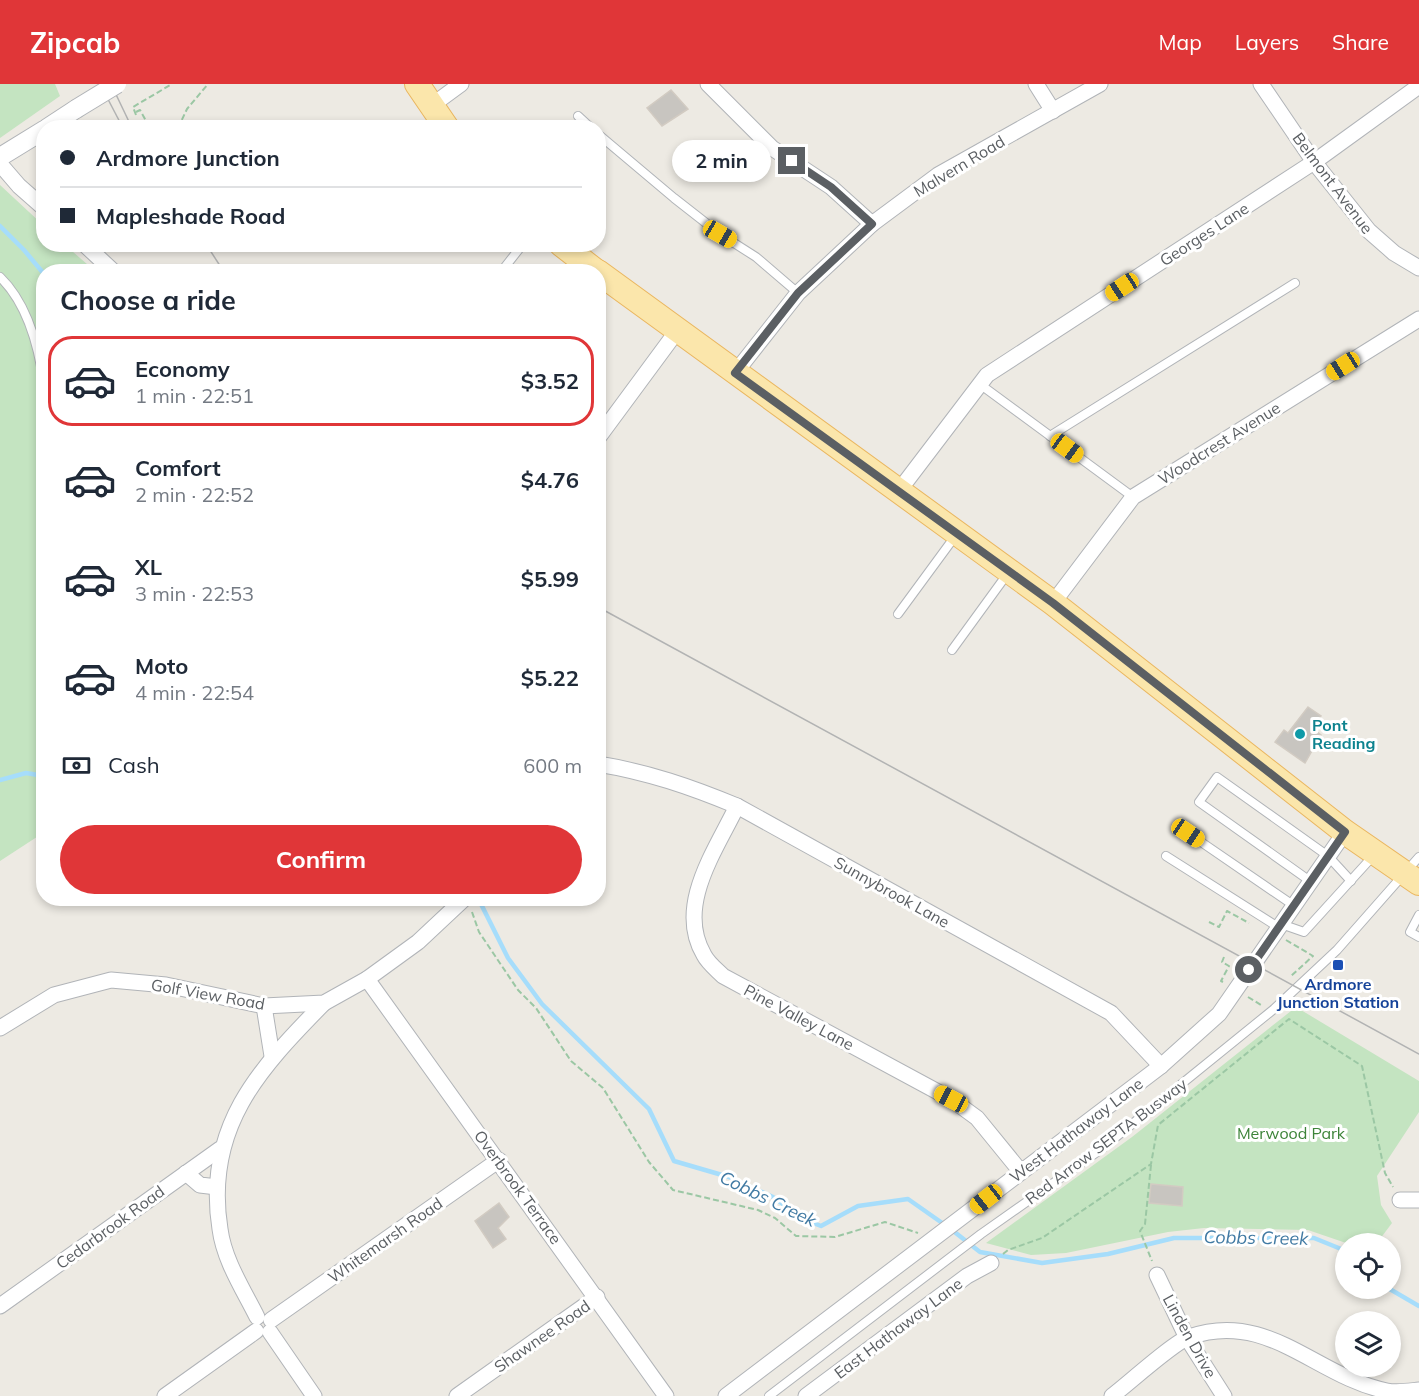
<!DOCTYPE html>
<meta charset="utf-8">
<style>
body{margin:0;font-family:Mulish,sans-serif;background:#f2f2f3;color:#1f2937;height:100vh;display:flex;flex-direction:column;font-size:22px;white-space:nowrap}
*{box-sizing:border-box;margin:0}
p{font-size:20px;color:#747a83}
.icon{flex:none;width:33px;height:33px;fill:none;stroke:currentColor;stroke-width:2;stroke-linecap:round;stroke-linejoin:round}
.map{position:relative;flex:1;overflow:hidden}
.details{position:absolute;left:36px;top:180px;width:570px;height:642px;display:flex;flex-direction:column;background:#fff;border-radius:24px;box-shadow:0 3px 9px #0003}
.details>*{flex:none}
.banner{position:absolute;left:36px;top:36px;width:570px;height:132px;border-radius:24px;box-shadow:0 3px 9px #0003;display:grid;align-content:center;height:132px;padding:0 24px;background:#fff}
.tools{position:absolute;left:1335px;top:1149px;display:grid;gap:12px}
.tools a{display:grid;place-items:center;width:66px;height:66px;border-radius:50%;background:#fff;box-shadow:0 3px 9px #0003;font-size:30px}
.end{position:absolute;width:27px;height:27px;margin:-14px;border:8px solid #5b5f63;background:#fff;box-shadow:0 0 0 3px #fff}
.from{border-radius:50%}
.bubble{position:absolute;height:42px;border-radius:21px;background:#fff;box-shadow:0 3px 9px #0003;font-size:20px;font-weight:700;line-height:42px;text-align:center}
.car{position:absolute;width:18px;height:36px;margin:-18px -9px;border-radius:8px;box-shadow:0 0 4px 2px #0007;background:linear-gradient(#f5c518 24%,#345 0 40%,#f5c518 0 76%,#345 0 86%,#f5c518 0)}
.banner b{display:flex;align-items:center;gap:21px;height:57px;font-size:22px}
.banner b+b{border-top:2px solid #e0e1e3}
.banner i{width:15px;height:15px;background:#1f2937}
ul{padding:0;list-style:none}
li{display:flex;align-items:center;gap:18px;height:90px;margin:0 12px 9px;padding:0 12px;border:3px solid transparent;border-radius:24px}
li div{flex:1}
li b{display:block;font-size:22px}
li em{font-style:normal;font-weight:700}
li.on{border-color:#e03638}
li>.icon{width:54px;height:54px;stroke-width:1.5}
h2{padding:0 24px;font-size:27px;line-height:72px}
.pay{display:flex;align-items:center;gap:15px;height:66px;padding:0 24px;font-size:22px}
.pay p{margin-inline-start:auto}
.action{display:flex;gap:12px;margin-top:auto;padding:12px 24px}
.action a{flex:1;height:69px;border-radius:36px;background:#e03638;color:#fff;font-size:24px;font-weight:700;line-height:69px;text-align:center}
header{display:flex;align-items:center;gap:36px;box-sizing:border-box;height:84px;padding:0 30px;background:#e03638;color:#fff}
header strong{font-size:28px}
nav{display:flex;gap:33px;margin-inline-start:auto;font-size:21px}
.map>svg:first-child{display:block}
.green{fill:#c4e4c1}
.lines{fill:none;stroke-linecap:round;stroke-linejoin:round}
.stream{stroke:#a6ddfb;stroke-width:4.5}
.building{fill:#c8c5c0;stroke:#d2cbc2;stroke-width:1.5}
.service-casing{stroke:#b1b4b8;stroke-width:10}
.minor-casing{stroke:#b1b4b8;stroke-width:17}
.tertiary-casing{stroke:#b1b4b8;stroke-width:20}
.primary-casing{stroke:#eab65f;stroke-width:26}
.path{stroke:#9bc7a4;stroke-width:2;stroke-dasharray:6 3;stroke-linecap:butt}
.service{stroke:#fff;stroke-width:8}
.minor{stroke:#fff;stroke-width:15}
.tertiary{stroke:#fff;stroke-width:18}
.primary{stroke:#fbe6ab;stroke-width:24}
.tram{stroke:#b2b3b3;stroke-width:1.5}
.tertiary-bridge-casing{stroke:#b1b4b8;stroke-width:20;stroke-linecap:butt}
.tertiary-bridge{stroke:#fff;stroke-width:18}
.route{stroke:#5b5f63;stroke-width:8}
.culture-dot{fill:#0f9aa8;stroke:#fff;stroke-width:2}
.transit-dot{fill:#1a4fb4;stroke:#fff;stroke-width:2}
.labels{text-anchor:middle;stroke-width:6;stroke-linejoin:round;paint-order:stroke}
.street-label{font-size:16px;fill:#5b5f63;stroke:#fff}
.culture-label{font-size:16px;font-weight:bold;fill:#0d838f;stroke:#fff;text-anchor:start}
.transit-label{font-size:16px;font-weight:bold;fill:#164399;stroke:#fff}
.park-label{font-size:16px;fill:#3d8439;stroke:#fff}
.water-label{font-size:18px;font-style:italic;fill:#417aa3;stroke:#fff}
</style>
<header>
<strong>Zipcab</strong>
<nav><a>Map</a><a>Layers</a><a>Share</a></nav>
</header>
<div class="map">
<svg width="1419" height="1312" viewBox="0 0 1419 1312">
<rect width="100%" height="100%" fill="#edeae3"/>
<g class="green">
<polygon points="0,0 55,0 60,12 0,54"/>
<polygon points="0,101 43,141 44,160 65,161 95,187 44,188 43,749 0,777"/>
<polygon points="1296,923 1419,997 1419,1028 1377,1092 1381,1121 1392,1139 1377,1159 1346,1159 1308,1146 1204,1144 1168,1148 1066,1169 1031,1171 986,1159 1132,1053"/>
</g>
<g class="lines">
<g class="stream">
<polyline points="0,142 24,166 44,190"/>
<polyline points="0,696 26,689 44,692"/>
<polyline points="478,814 508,874 542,920 649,1025 674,1077 729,1093 773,1113 803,1135 821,1142 858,1122 908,1115 945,1141"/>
<polyline points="952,1146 980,1168 1042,1179 1108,1170 1174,1154 1314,1154 1346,1167"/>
<polyline points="1388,1204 1419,1222"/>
</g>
</g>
<g class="building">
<polygon points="671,6 688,25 662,42 647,24"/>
<polygon points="1308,623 1321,632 1312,644 1321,651 1305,679 1275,658 1284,646 1288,649"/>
<polygon points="1151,1100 1183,1103 1182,1122 1149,1119"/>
<polygon points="499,1119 509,1133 498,1144 506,1155 493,1164 475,1137"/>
</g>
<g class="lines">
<g class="service-casing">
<g id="service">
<polyline points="578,32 591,44"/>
<polyline points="598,50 674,114 720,150 756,173 798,209"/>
<polyline points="501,188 523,160"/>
<path d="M0,193C28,220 39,264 44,301"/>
<polyline points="981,301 1133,413"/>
<polyline points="1050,352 1295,199"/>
<polyline points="898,530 956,451"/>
<polyline points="952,566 1008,489"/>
<polyline points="1188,749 1293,821"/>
<polyline points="1166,772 1278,843"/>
<polyline points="1310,797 1199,718 1217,693 1328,772 1351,797"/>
<polyline points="1419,831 1410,848 1419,853"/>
<polyline points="1281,840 1304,848 1374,771"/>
<polyline points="769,1312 981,1150 1100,1066 1274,925 1337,866 1419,773"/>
</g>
</g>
<g class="minor-casing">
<g id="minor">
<polyline points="708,0 772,64 831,103 872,140"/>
<polyline points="1036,0 1053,27"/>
<polyline points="1261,0 1314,78 1369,147 1394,169 1419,184"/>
<polyline points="431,22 461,0"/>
<polyline points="0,80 19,102 44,124"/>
<polyline points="84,160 114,188"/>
<polyline points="735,289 798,209 872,140 938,91 1100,0"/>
<polyline points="598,354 677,247"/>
<polyline points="898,408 987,291 1314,78 1419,2"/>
<polyline points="1053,519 1133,413 1419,235"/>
<path d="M598,680C648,688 691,703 737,722L1111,929L1161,982"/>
<path d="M737,722C716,766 675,822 704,871C708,879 717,886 723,892L951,1015L977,1034L1021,1088"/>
<polyline points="367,895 666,1312"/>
<polyline points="264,922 272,972"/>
<polyline points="0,944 54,911 111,896 166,901 264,922 324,919 367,895 418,858 465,814"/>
<polyline points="186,1089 200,1101 217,1103"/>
<polyline points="1400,1116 1419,1116"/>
<polyline points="1157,1191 1187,1254 1224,1312"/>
<polyline points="0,1222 220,1065"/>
<path d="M257,1233C243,1205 224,1176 220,1145C204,1044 258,986 324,919"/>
<polyline points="271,1236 499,1076"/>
<polyline points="270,1248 314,1312"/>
<polyline points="165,1312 256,1247"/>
<polyline points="457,1312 597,1213"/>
<polyline points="726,1312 1161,982 1219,930 1345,748"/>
<polyline points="806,1312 967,1192 991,1179"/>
<path d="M1112,1312C1129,1299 1173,1259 1189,1253C1268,1225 1316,1293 1387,1307C1397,1309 1409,1307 1419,1306"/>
</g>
</g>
<g class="tertiary-casing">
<g id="tertiary">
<polyline points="47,44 76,25"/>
<polyline points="0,73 44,46"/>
</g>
</g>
<g class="primary-casing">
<g id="primary">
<polyline points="417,0 447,44"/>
<polyline points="561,160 597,188"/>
<polyline points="598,188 1053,519 1345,748 1419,799"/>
</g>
</g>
<g class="path">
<polyline points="136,28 140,26 150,44"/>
<polyline points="136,31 133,23 172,0"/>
<polyline points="84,44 88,40 90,44"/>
<polyline points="178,44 187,25 208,0"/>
<polyline points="44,69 41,70 44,72"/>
<polyline points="472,828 479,848 518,906 536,924 571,977 603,1004 649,1078 673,1106 758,1126 775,1134 796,1152 835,1153 885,1138 918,1149"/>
<polyline points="1209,838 1219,843 1227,827 1249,839"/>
<polyline points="1286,856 1313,872 1291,892"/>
<polyline points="1223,898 1221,897 1229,882 1222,878 1224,873"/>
<polyline points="1248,913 1261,921"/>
<polyline points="1151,1081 1145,1140 1140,1147 1152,1177"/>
<polyline points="1003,1170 1008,1166 1042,1154 1151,1080 1158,1041 1289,935 1362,982 1385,1089 1393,1103"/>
</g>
<use href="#service" class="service"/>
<use href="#minor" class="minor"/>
<use href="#tertiary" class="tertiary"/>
<use href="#primary" class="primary"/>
<g class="tram">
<polyline points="100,0 123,44"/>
<polyline points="111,0 132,44"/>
<polyline points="206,160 224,188"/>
<polyline points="598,523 1419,970"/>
</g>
<g class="tertiary-bridge-casing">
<polyline id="tertiary-bridge" points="76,25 117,0"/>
</g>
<use href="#tertiary-bridge" class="tertiary-bridge"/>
</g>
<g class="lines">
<polyline class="route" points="792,77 831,103 872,140 798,209 735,289 1053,519 1345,748 1249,886"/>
</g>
<circle class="culture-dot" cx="1300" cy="650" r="6"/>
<rect class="transit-dot" x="1332" y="875" width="12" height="12" rx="3"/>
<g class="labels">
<g class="street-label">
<text transform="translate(959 82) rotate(-31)" y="6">Malvern Road</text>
<text transform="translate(1333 99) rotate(53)" y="6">Belmont Avenue</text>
<text transform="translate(1204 150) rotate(-33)" y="6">Georges Lane</text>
<text transform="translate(1219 359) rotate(-32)" y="6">Woodcrest Avenue</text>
<text transform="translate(892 808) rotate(29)" y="6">Sunnybrook Lane</text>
<text transform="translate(208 910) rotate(10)" y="6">Golf View Road</text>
<text transform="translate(799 933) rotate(28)" y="6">Pine Valley Lane</text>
<text transform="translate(1076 1046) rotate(-37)" y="6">West Hathaway Lane</text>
<text transform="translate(1106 1057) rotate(-37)" y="6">Red Arrow SEPTA Busway</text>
<text transform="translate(518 1103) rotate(54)" y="6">Overbrook Terrace</text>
<text transform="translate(110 1143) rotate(-36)" y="6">Cedarbrook Road</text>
<text transform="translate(385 1156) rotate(-35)" y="6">Whitemarsh Road</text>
<text transform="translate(898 1244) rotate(-37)" y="6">East Hathaway Lane</text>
<text transform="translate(542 1252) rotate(-35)" y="6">Shawnee Road</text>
<text transform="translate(1190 1252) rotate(61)" y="6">Linden Drive</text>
</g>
<g class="culture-label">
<text x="1312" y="647">Pont<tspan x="1312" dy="18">Reading</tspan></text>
</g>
<g class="transit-label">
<text x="1338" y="906">Ardmore<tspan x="1338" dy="18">Junction Station</tspan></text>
</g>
<g class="park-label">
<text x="1291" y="1055">Merwood Park</text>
</g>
<g class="water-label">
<text transform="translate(768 1115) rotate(26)" y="6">Cobbs Creek</text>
<text transform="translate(1256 1154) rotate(1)" y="6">Cobbs Creek</text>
</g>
</g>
</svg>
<div class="tools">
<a><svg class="icon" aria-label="locate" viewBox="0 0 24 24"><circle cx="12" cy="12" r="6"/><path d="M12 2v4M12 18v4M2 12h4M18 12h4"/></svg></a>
<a><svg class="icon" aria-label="layers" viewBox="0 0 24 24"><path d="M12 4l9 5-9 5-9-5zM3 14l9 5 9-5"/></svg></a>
</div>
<i class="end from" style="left:1249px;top:886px"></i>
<i class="end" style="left:792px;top:77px"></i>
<div class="bubble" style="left:672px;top:56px;width:99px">2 min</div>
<i class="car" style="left:720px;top:150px;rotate:120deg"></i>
<i class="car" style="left:1122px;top:203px;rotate:237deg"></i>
<i class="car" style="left:1343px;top:282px;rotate:238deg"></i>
<i class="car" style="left:1067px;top:364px;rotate:126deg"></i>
<i class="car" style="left:1188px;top:749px;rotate:124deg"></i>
<i class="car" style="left:951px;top:1015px;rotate:298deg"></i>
<i class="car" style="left:986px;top:1115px;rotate:232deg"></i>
<div class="banner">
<b><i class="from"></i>Ardmore Junction</b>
<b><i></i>Mapleshade Road</b>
</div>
<section class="details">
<h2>Choose a ride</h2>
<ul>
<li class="on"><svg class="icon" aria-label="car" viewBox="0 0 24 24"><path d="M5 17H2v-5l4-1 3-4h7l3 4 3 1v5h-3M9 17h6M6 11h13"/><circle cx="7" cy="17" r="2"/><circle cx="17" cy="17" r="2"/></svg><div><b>Economy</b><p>1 min · 22:51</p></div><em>$3.52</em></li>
<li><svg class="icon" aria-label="car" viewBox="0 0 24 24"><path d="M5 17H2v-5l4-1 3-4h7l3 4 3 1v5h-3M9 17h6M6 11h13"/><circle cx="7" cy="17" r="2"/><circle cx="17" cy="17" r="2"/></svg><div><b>Comfort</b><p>2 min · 22:52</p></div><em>$4.76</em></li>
<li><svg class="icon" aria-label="car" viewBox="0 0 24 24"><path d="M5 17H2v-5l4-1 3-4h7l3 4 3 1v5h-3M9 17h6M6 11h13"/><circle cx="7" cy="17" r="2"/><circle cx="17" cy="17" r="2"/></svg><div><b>XL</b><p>3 min · 22:53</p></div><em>$5.99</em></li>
<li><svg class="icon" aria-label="car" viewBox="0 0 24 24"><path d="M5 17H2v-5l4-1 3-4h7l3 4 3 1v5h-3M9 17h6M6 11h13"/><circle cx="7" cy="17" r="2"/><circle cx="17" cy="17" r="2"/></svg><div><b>Moto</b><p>4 min · 22:54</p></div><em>$5.22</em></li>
</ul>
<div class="pay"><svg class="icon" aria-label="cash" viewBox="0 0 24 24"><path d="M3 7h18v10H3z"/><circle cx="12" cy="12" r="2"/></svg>Cash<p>600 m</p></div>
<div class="action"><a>Confirm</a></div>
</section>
</div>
